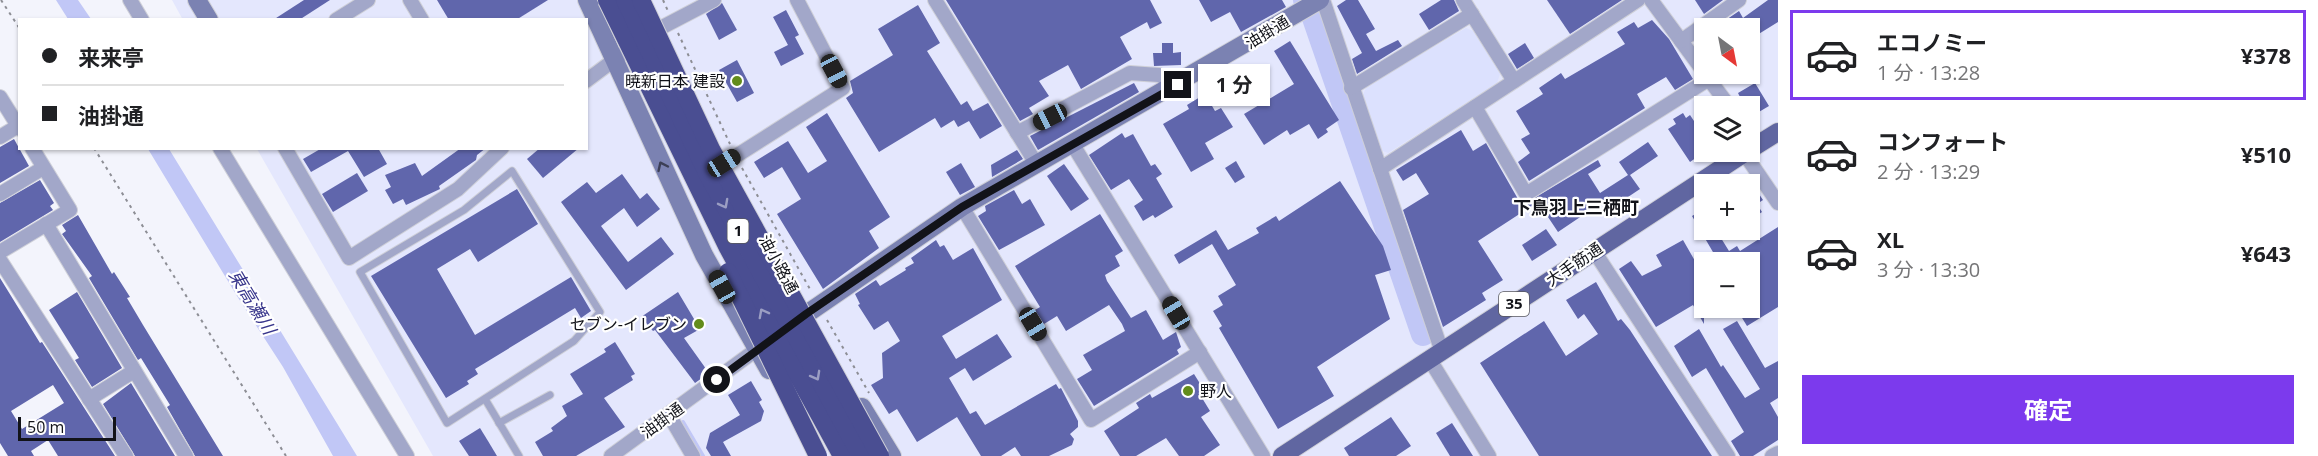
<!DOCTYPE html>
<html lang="ja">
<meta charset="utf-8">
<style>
body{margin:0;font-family:"Open Sans","Noto Sans JP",sans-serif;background:#f6f6f6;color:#202124;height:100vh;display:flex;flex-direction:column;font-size:22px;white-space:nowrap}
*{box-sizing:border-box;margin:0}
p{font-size:20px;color:#757577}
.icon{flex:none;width:33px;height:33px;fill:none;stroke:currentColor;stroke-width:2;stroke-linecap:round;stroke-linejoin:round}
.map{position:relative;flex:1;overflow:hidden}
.details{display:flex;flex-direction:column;background:#fff;width:540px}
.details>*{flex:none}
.top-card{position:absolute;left:18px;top:18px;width:570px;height:132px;border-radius:0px;box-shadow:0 2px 4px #0004;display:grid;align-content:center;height:132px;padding:0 24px;background:#fff}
.needle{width:39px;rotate:148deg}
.buttons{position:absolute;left:1694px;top:18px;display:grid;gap:12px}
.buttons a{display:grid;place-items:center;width:66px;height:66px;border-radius:0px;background:#fff;box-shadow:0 2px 4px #0004;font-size:30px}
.scale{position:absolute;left:18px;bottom:15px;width:98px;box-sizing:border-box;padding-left:6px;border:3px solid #121319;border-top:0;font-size:16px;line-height:21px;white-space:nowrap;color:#121319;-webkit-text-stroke:4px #fff;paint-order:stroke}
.end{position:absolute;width:27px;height:27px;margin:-14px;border:8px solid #121319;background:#fff;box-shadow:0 0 0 3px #fff}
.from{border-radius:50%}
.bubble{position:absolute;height:42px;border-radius:0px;background:#fff;box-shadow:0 2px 4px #0004;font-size:20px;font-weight:700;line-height:42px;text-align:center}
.car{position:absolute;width:18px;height:36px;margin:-18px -9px;border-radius:8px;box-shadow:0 0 4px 2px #0007;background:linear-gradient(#222 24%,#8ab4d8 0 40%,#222 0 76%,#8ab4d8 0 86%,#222 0)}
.top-card b{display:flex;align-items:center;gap:21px;height:57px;font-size:22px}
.top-card b+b{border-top:2px solid #e0e0e0}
.top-card i{width:15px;height:15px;background:#202124}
ul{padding:10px 0 0;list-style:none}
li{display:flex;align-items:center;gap:18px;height:90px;margin:0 12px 9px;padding:0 12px;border:3px solid transparent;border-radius:0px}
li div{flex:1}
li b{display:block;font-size:22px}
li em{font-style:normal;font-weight:700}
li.selected{border-color:#7c3aed}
li>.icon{width:54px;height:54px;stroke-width:1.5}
.primary-button{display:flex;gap:12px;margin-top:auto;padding:12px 24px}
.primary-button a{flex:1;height:69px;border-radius:0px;background:#7c3aed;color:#fff;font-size:24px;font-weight:700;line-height:69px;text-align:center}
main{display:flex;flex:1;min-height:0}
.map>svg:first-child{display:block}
.built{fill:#e4e7fd;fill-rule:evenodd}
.green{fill:#dce1fe}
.water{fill:#c1c7f6}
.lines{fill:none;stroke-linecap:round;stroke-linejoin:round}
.stream{stroke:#c1c7f6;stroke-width:4}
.river{stroke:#c1c7f6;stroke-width:24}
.building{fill:#6066ac;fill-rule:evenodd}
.lane-casing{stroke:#cfd0d8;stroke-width:9}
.street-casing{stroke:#cfd0d8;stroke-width:16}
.secondary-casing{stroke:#cfd0d8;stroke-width:20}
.primary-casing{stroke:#cfd0d8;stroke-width:20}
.path{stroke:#8d8e95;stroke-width:2;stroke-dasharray:3 4.5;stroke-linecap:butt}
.lane{stroke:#a2a7c9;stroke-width:7}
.street{stroke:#a2a7c9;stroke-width:14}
.secondary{stroke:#7b82b2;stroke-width:18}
.primary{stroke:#6066a1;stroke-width:18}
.highway-bridge-casing{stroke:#cfd0d8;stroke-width:20;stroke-linecap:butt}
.highway-bridge{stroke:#4a4e92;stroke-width:18}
.oneway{stroke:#3c3f56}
.oneway2{stroke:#9b9ec3}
.route{stroke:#121319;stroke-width:8}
.poi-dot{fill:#638c1b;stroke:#fff;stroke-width:2}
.labels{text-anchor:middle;stroke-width:4.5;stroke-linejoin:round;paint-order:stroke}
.shield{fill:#fff;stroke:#595a5e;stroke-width:1.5}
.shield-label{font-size:15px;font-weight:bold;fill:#121319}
.street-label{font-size:16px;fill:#121319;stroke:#fff}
.poi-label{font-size:16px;fill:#121319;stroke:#fff;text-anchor:end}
.neighbourhood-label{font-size:18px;font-weight:bold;fill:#121319;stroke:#fff}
.water-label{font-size:18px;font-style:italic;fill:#37358b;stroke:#fff}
</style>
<main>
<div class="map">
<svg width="1778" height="456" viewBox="0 0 1778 456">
<rect width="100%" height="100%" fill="#f3f4fc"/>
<path class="built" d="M172,0H1778V456H433L257,149L586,148V20H183ZM1704,28H1749V74H1704ZM1704,106H1749V152H1704ZM1704,184H1749V230H1704ZM1704,262H1749V308H1704Z"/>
<polygon class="green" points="1466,28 1473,31 1500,74 1497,83 1388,153 1378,149 1362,97 1367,86"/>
<g class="water">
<polygon points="56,0 78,0 91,19 68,19"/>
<polygon points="148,149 169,149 357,456 333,456 283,367 237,296"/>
</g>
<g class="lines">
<polyline class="stream" points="683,422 703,456"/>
<polyline class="river" points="1305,0 1313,15 1423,334"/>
</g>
<g class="building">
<polygon points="304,0 330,0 299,20 273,20"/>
<polygon points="437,0 548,0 516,20 449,20"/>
<polygon points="946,0 1150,0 1162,23 1150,29 1147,22 1120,37 1132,59 1081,89 1068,65 1039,81 1049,96 1029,108 1033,114 1020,121"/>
<polygon points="1199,0 1282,0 1286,7 1241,32 1230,12 1211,22"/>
<polygon points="1346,0 1358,0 1375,29 1366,34 1376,51 1398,40 1402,46 1357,74 1352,59 1362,53 1337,6"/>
<polygon points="1441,0 1454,0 1459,11 1429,30 1419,14"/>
<polygon points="1547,0 1622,0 1570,34"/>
<polygon points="1695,0 1723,0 1704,14"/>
<polygon points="1768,0 1778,0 1778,22 1749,40 1749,28 1714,28 1739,11 1743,18"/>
<polygon points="722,3 737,30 719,40 706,14"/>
<polygon points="918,5 940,43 927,51 961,105 967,101 973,111 988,103 1002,126 980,139 969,121 958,127 954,120 941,128 935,118 879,152 846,98 853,93 850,81 893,55 878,29"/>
<polygon points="786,10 799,35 795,37 804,54 781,66 774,52 788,45 773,17"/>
<polygon points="1652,20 1669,39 1693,79 1675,90 1666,77 1637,94 1645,108 1529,181 1518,162 1530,153 1521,139 1530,134 1516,111 1543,94 1539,88 1561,73 1565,79 1625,44 1617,32 1634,22 1638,28"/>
<polygon points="1290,41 1339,120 1326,129 1328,132 1318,139 1309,124 1290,135 1287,130 1264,145 1244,114 1294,84 1274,51"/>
<polygon points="1162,43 1173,43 1173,53 1181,52 1181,65 1154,66 1153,53 1162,53"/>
<polygon points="1525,43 1534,58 1517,69 1508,54"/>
<polygon points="737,60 754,93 737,102 719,70"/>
<polygon points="1134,83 1139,92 1038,150 1030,136"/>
<polygon points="1755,83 1769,106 1752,116 1749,106 1738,106 1736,100 1740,97 1738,93"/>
<polygon points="1205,94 1215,111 1221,108 1233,127 1205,143 1214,159 1191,172 1163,124 1189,109 1187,105"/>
<polygon points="827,113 890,217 869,231 879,248 823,289 777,214 801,199 782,167 764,178 754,162 788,141 808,173 827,161 806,127"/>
<polygon points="1683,113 1686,118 1690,115 1704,136 1704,140 1694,146 1700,155 1690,162 1668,129 1676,124 1673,119"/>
<polygon points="1461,130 1473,151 1486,143 1518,199 1526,203 1598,160 1601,166 1588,174 1600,193 1628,175 1619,162 1648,142 1658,156 1630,175 1640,189 1607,211 1601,203 1558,232 1538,202 1478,241 1503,280 1482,293 1486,300 1443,327 1403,210 1429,194 1416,173 1403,181 1396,170"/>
<polygon points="1122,133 1125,138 1133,134 1151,166 1155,164 1162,174 1156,178 1173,207 1155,218 1153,215 1143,221 1134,206 1143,200 1129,179 1111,190 1089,155"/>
<polygon points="14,139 29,166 0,183 0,147"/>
<polygon points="322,148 378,148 387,164 364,177 348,151 311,172 303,159"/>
<polygon points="461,148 486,148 477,155 476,160 439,186 440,189 406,205 403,199 393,204 385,190 391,187 385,175 415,163 422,176"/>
<polygon points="540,148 579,148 543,178 527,159"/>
<polygon points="1017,150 1023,159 992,177 991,165"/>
<polygon points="1236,161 1245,177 1235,183 1225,168"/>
<polygon points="961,163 975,187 960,195 946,172"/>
<polygon points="1064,164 1089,199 1071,211 1047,176"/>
<polygon points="357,173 368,191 333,212 322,194"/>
<polygon points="622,174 640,199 647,193 660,209 637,227 624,208 601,226 628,262 661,237 674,254 626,290 561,202 587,182 596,193"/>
<polygon points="1749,179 1763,200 1757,204 1762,212 1749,221"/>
<polygon points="40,180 54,203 50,206 53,210 0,242 0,203"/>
<polygon points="1340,181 1383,246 1391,270 1375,275 1390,319 1317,367 1334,396 1278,429 1219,328 1222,326 1213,311 1223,305 1218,296 1236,285 1212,244 1179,264 1174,255 1216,230 1228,250 1259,233 1256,228 1276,216 1279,221"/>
<polygon points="517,189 538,224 478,262 470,249 437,269 475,335 571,277 591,311 581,318 575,308 475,369 478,374 467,381 469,384 446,398 371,276"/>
<polygon points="1014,190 1022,204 1030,199 1045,225 999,250 978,216 986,211 985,206"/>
<polygon points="1704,209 1704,230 1716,230 1729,251 1737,246 1740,251 1778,227 1778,307 1747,326 1736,308 1749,308 1749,262 1711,262 1717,259 1692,216"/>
<polygon points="1100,214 1123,251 1115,256 1120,266 1105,275 1107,281 1131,318 1146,310 1163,340 1176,332 1181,347 1177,350 1179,354 1094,406 1077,379 1092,370 1083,355 1125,331 1122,324 1109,305 1066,331 1057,316 1044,324 1035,310 1040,307 1015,266"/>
<polygon points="78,215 112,274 114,272 130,297 127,298 143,325 223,456 195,456 167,407 170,405 141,358 138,360 89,278 92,276 62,234 66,231 62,225"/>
<polygon points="1546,229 1557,245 1532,261 1522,245"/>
<polygon points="936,240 940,247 944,245 953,260 973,248 1002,300 942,336 956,359 997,334 1012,357 973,381 965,368 949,378 970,414 976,411 985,425 1056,384 1059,389 1061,388 1078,421 1078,427 1070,434 1074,439 1072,445 1049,456 1021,456 1015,447 1001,456 981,456 957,417 917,442 897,409 889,414 871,385 883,378 882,353 900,341 888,321 874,330 858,305 860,304 855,294 876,280 880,286 906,270 905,268 914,263 911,258"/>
<polygon points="1683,240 1699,268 1704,265 1704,324 1693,305 1656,327 1619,269 1631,261 1642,276 1662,266 1656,255"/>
<path d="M0,278L40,343L42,342L115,456H58L48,440L31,451L34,456H8L0,443ZM53,385L64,403L22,429L11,411Z"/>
<polygon points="1596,282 1618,321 1621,319 1630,330 1712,456 1539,456 1480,363 1544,321 1566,356 1598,334 1584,314 1578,319 1566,300"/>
<polygon points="77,292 122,368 92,387 75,360 79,358 49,310"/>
<polygon points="678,292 700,329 684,338 709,373 695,383 655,330 653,331 641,317"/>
<polygon points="1737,321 1765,368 1778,361 1778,398 1770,403 1778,417 1778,440 1753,456 1740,456 1731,441 1744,432 1706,368 1692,377 1674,346 1699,329 1721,367 1723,365 1745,398 1760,389 1723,329"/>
<polygon points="615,342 635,374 631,376 633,380 604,398 625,427 576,456 543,456 535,442 553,431 551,428 567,416 562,406 583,394 570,374 606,352 604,349"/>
<polygon points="1194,374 1204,390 1199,393 1210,411 1201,417 1220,445 1204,456 1179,456 1166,438 1136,456 1120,456 1104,431 1139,408 1136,403 1150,394 1152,398"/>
<polygon points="751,381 762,400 759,402 764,411 761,421 723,442 731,456 711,456 706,448 710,433 740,415 728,395"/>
<polygon points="131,383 134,388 175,456 135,456 103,404"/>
<polygon points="1391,417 1411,446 1396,456 1349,456 1344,448"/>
<polygon points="1452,423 1473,456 1450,456 1436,433"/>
<polygon points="480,428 488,441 497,456 469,456 459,441"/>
</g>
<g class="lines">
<g class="lane-casing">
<g id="lane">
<polygon points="512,171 600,312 574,341 447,423 360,272 464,210"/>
<polyline points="485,399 519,456"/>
<polyline points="499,423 550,395"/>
</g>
</g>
<g class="street-casing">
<g id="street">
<polyline points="130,0 142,20"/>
<polyline points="410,0 422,20"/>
<polyline points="935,0 1037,165"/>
<polyline points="1323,0 1442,352"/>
<polyline points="1463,0 1514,81"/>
<polyline points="1651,0 1704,72"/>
<polyline points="336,20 368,0"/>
<polyline points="649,34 714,0"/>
<polyline points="1681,41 1739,0"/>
<polyline points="1705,74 1729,106"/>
<polyline points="586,81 622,54"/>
<polyline points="1351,88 1472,14"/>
<polyline points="0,97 20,129"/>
<polyline points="1475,107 1526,194 1709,79"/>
<polyline points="1017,133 1130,73 1159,75 1177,85"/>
<polyline points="0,137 18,126"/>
<polyline points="1073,145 1263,456"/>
<polyline points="220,148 407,456"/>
<polyline points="285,148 349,258 458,189 502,148"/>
<polyline points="1744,153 1778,203"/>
<polyline points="725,163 843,88 797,0"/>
<polyline points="1380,169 1638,0"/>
<polyline points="0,194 43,168"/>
<polyline points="962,207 1091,420 1200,352"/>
<polyline points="46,224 186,456"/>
<polyline points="1594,251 1728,456"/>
<polyline points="0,252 70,210 32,148"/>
<polyline points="0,260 126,456"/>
<polyline points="1430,360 1489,456"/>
<polyline points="89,399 134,371"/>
<polyline points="669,415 693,456"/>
<polyline points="611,456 756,350"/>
<polyline points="1772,456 1778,453"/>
</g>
</g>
<g class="secondary-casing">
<g id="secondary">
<polyline points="197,0 209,20"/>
<polyline points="587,0 704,255 769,370"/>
<polyline points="792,324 962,207 1320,0"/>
<polyline points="862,407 892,456"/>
</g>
</g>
<g class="primary-casing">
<g id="primary">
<polyline points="1749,150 1778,132"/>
<polyline points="1282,456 1746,152"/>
</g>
</g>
<g class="path">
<polyline points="1,0 20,29"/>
<polyline points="663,0 668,11"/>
<polyline points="678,33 730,144"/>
<polyline points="94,148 286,456"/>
<polyline points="742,168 811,291"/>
<polyline points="827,320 869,393"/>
</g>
<use href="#lane" class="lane"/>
<use href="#street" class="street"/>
<use href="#secondary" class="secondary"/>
<use href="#primary" class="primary"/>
<g class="highway-bridge-casing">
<g id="highway-bridge">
<polyline points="607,0 728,248 842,456"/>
<polyline points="625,0 708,175 861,456"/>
<polyline points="641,0 711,149 880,456"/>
<polyline points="728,272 818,456"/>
</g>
</g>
<use href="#highway-bridge" class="highway-bridge"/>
</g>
<defs><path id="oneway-chevron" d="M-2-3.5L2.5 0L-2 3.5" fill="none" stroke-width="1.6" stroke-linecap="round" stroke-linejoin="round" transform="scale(1.5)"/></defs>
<use class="oneway" href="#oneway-chevron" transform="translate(662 166) rotate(-115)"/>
<g class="oneway2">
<use href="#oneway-chevron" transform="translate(724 204) rotate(62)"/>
<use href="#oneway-chevron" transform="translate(763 313) rotate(-118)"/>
<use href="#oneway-chevron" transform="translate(816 376) rotate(61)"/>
</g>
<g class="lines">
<polyline class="route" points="717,380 806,314 962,207 1178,85"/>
</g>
<g class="poi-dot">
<circle cx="737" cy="81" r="6"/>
<circle cx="699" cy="324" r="6"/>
<circle cx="1188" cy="391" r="6"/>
</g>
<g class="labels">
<g class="shield">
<rect x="727.5" y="219" width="21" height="24" rx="4.5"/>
<rect x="1499" y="292" width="30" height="24" rx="4.5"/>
</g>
<g class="shield-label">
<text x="738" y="236">1</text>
<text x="1514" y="309">35</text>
</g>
<g class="street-label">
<text transform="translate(1267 32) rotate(-31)" y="6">油掛通</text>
<text transform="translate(779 264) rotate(62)" y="6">油小路通</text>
<text transform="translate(1574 264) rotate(-34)" y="6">大手筋通</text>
<text transform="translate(662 420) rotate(-36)" y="6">油掛通</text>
</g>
<g class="poi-label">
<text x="725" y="87">暁新日本 建設</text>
<text x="687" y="330">セブン-イレブン</text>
<text x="1200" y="397" text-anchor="start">野人</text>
</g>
<g class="neighbourhood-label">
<text x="1576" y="214">下鳥羽上三栖町</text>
</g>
<g class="water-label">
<text transform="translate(252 302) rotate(59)" y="6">東高瀬川</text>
</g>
</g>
</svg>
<div class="buttons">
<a><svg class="needle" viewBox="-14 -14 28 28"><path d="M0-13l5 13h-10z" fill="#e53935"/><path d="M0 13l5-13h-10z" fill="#757577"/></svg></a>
<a><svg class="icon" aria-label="layers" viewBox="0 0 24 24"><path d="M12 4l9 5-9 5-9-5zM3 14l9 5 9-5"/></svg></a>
<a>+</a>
<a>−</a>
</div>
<div class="scale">50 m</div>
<i class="end from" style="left:717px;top:380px"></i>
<i class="end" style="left:1178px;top:85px"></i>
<div class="bubble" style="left:1198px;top:64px;width:72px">1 分</div>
<i class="car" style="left:834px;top:71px;rotate:152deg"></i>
<i class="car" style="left:1050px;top:117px;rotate:243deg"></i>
<i class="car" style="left:724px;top:163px;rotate:58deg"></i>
<i class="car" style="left:722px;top:287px;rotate:331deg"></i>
<i class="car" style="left:1176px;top:313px;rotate:329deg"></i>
<i class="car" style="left:1033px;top:324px;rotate:149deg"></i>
<div class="top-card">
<b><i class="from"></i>来来亭</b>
<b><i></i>油掛通</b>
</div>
</div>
<section class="details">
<ul>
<li class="selected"><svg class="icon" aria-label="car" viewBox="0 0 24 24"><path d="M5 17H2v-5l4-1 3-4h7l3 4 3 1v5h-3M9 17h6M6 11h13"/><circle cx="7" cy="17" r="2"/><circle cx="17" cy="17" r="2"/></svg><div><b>エコノミー</b><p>1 分 · 13:28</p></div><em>¥378</em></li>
<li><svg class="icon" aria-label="car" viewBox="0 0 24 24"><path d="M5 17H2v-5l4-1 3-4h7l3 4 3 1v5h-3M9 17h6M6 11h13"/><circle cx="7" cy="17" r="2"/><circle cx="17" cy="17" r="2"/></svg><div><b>コンフォート</b><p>2 分 · 13:29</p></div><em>¥510</em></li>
<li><svg class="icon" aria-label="car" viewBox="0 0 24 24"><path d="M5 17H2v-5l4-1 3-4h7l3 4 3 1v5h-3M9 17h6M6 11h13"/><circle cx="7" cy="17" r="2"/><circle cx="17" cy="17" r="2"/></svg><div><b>XL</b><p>3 分 · 13:30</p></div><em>¥643</em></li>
</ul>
<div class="primary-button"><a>確定</a></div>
</section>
</main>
